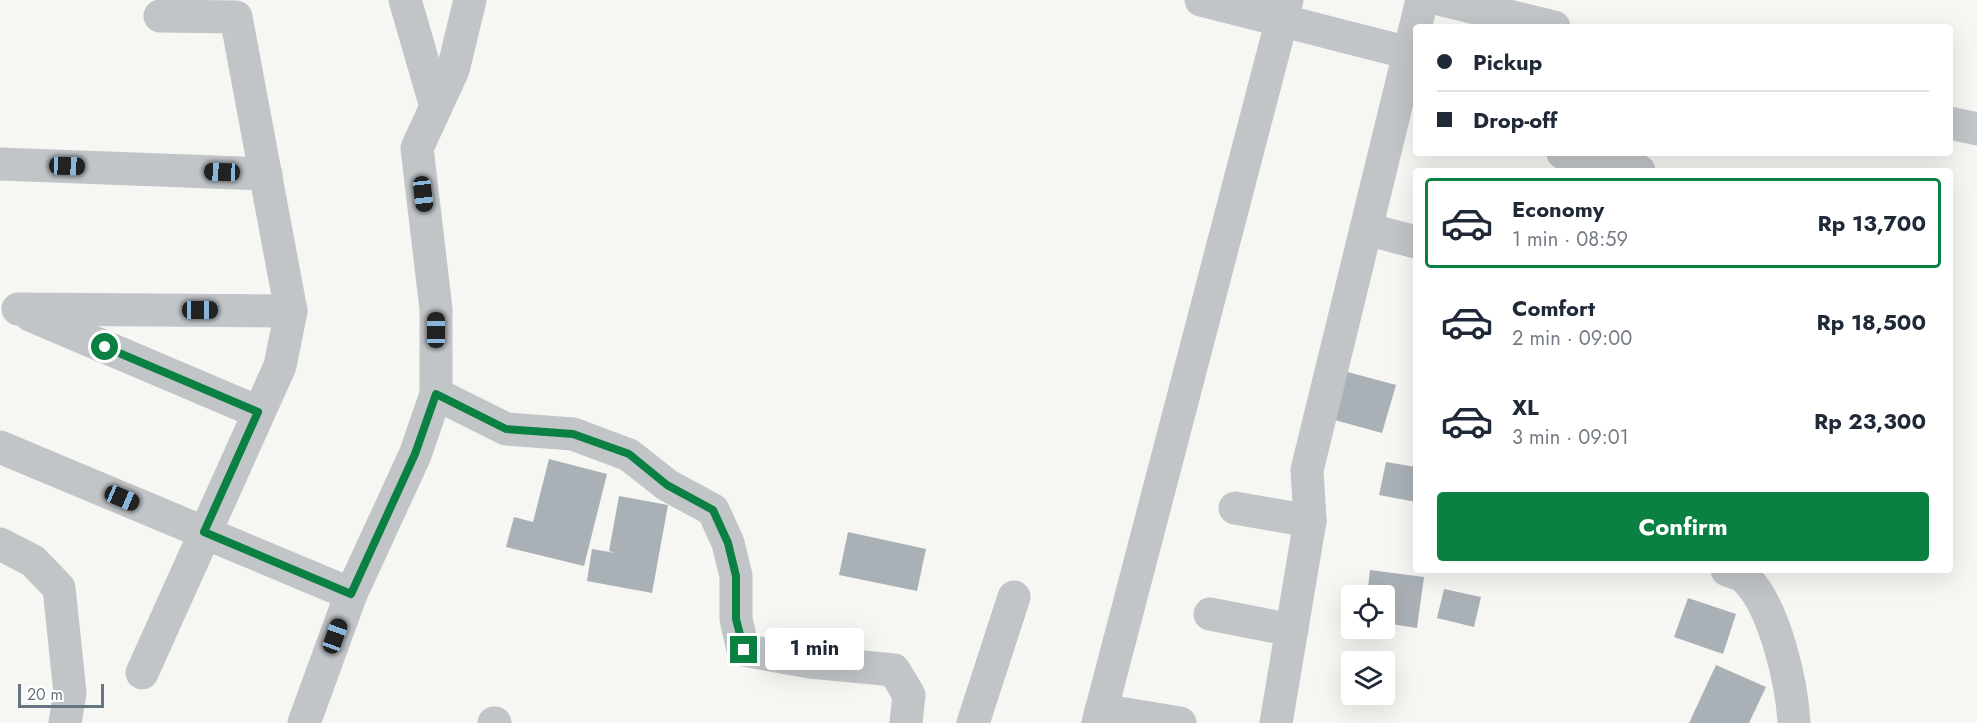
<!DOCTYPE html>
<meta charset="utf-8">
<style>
body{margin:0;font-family:Jost,sans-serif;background:#f2f2f3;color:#1f2937;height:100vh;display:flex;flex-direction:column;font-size:22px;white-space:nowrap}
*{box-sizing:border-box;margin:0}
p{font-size:20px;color:#747a83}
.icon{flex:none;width:33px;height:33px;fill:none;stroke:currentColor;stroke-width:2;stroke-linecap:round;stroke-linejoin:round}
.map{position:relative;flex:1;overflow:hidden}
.details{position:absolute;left:1413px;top:168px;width:540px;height:405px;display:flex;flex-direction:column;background:#fff;border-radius:6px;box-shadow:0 6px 24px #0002}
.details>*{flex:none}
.banner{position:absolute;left:1413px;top:24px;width:540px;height:132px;border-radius:6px;box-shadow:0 6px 24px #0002;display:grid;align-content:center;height:132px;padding:0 24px;background:#fff}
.controls{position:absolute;left:1341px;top:585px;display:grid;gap:12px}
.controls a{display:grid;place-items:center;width:54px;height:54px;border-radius:6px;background:#fff;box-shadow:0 6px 24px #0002;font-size:30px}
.scale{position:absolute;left:18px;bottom:15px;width:86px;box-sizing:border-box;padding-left:6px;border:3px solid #667582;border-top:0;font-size:16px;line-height:21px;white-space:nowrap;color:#667582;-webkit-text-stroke:4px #fff;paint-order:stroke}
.end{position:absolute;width:27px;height:27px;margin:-14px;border:8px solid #0b8043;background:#fff;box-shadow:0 0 0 3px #fff}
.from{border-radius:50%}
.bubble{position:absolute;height:42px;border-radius:6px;background:#fff;box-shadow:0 6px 24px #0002;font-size:20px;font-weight:700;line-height:42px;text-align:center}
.car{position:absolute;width:18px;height:36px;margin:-18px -9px;border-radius:8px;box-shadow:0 0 4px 2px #0007;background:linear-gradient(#222 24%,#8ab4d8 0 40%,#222 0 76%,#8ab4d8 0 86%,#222 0)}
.banner b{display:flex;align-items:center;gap:21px;height:57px;font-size:22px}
.banner b+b{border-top:2px solid #e0e1e3}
.banner i{width:15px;height:15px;background:#1f2937}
ul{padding:10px 0 0;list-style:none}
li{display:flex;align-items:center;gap:18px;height:90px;margin:0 12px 9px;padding:0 12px;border:3px solid transparent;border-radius:6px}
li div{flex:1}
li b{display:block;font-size:22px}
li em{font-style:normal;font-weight:700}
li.active{border-color:#0b8043}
li>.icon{width:54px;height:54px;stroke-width:1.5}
.action{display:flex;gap:12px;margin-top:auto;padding:12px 24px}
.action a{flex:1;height:69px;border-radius:6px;background:#0b8043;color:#fff;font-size:24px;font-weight:700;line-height:69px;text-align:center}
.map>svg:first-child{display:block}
.building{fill:#aab1b6}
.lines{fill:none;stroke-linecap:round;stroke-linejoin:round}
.minor{stroke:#c1c5c8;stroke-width:33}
.route{stroke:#0b8043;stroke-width:8}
</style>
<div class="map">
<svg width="1977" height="723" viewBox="0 0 1977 723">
<rect width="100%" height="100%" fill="#f6f6f3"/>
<g class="building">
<polygon points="1344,371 1396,385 1382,433 1331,419"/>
<polygon points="549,459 607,474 584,566 506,547 514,517 533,522"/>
<polygon points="1386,462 1416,467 1416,502 1379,495"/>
<polygon points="619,496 668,505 652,593 587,581 592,549 616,553 609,551"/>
<polygon points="848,532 926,549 917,591 839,575"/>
<polygon points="1370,570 1424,577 1417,628 1384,623 1384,596 1367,596"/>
<polygon points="1444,589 1481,597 1474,627 1437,618"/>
<polygon points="1688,598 1736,614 1723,654 1674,637"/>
<polygon points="1716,665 1766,687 1749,723 1689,723"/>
</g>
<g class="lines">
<g class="minor">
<polyline points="405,0 436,107"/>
<polyline points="1201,0 1409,53"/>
<polyline points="1443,0 1554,27"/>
<polyline points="1950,123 1977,129"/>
<polyline points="1563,153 1639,171"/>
<polyline points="0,164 266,174"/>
<polyline points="1366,229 1416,242"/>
<polyline points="18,309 291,311"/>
<polyline points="30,315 258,412"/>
<polyline points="436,394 506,429 573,434 629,455 667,485 713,510 728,543 736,576 736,619 743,650 810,662 894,670 909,695 906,723"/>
<polyline points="0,447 351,594"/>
<polyline points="1235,508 1310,521"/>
<polyline points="0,544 33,561 59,588 70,693 65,723"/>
<path d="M1727,570C1733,572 1743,575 1747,580C1775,608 1792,684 1794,723"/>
<polyline points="1210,614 1292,630"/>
<polyline points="142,673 280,366 291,311 236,17 160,16"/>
<polyline points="1101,710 1180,723"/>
<polyline points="304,723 351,594 415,455 436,394 436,309 417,148 453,70 470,0"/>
<polyline points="494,723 495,723"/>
<polyline points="973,723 1014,597"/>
<polyline points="1098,723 1287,0"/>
<polyline points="1276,723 1310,521 1307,470 1422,0"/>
</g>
</g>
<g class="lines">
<polyline class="route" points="105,347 258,412 204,532 351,594 415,454 436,394 506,429 573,434 629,454 667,485 713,510 728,543 736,576 736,619 744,650"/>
</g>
</svg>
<div class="controls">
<a><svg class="icon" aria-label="locate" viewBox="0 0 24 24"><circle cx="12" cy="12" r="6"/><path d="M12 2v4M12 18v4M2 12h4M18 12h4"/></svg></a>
<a><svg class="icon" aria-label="layers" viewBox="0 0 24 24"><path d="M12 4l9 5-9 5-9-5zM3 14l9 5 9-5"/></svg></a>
</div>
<div class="scale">20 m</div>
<i class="end from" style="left:105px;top:347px"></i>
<i class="end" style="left:744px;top:650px"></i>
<div class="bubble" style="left:765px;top:628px;width:99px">1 min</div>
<i class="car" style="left:67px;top:166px;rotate:92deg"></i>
<i class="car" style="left:222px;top:172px;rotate:272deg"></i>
<i class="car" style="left:423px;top:194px;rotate:173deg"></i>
<i class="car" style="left:200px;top:310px;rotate:90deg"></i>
<i class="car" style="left:436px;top:330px;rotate:0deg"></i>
<i class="car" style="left:122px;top:498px;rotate:113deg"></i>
<i class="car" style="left:335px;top:636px;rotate:20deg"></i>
<div class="banner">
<b><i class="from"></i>Pickup</b>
<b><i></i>Drop-off</b>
</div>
<section class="details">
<ul>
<li class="active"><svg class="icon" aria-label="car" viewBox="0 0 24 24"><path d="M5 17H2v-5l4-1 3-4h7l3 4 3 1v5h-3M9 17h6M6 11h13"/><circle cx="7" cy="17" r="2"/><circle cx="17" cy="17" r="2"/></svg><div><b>Economy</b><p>1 min · 08:59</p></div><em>Rp 13,700</em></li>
<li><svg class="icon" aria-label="car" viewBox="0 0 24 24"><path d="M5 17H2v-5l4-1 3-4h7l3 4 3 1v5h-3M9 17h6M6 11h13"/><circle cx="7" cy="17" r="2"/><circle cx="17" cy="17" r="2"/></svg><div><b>Comfort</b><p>2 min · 09:00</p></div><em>Rp 18,500</em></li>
<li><svg class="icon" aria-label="car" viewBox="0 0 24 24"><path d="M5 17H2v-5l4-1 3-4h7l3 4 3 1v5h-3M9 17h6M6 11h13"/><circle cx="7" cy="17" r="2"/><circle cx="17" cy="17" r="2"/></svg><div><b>XL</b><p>3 min · 09:01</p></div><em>Rp 23,300</em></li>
</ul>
<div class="action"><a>Confirm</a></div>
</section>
</div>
